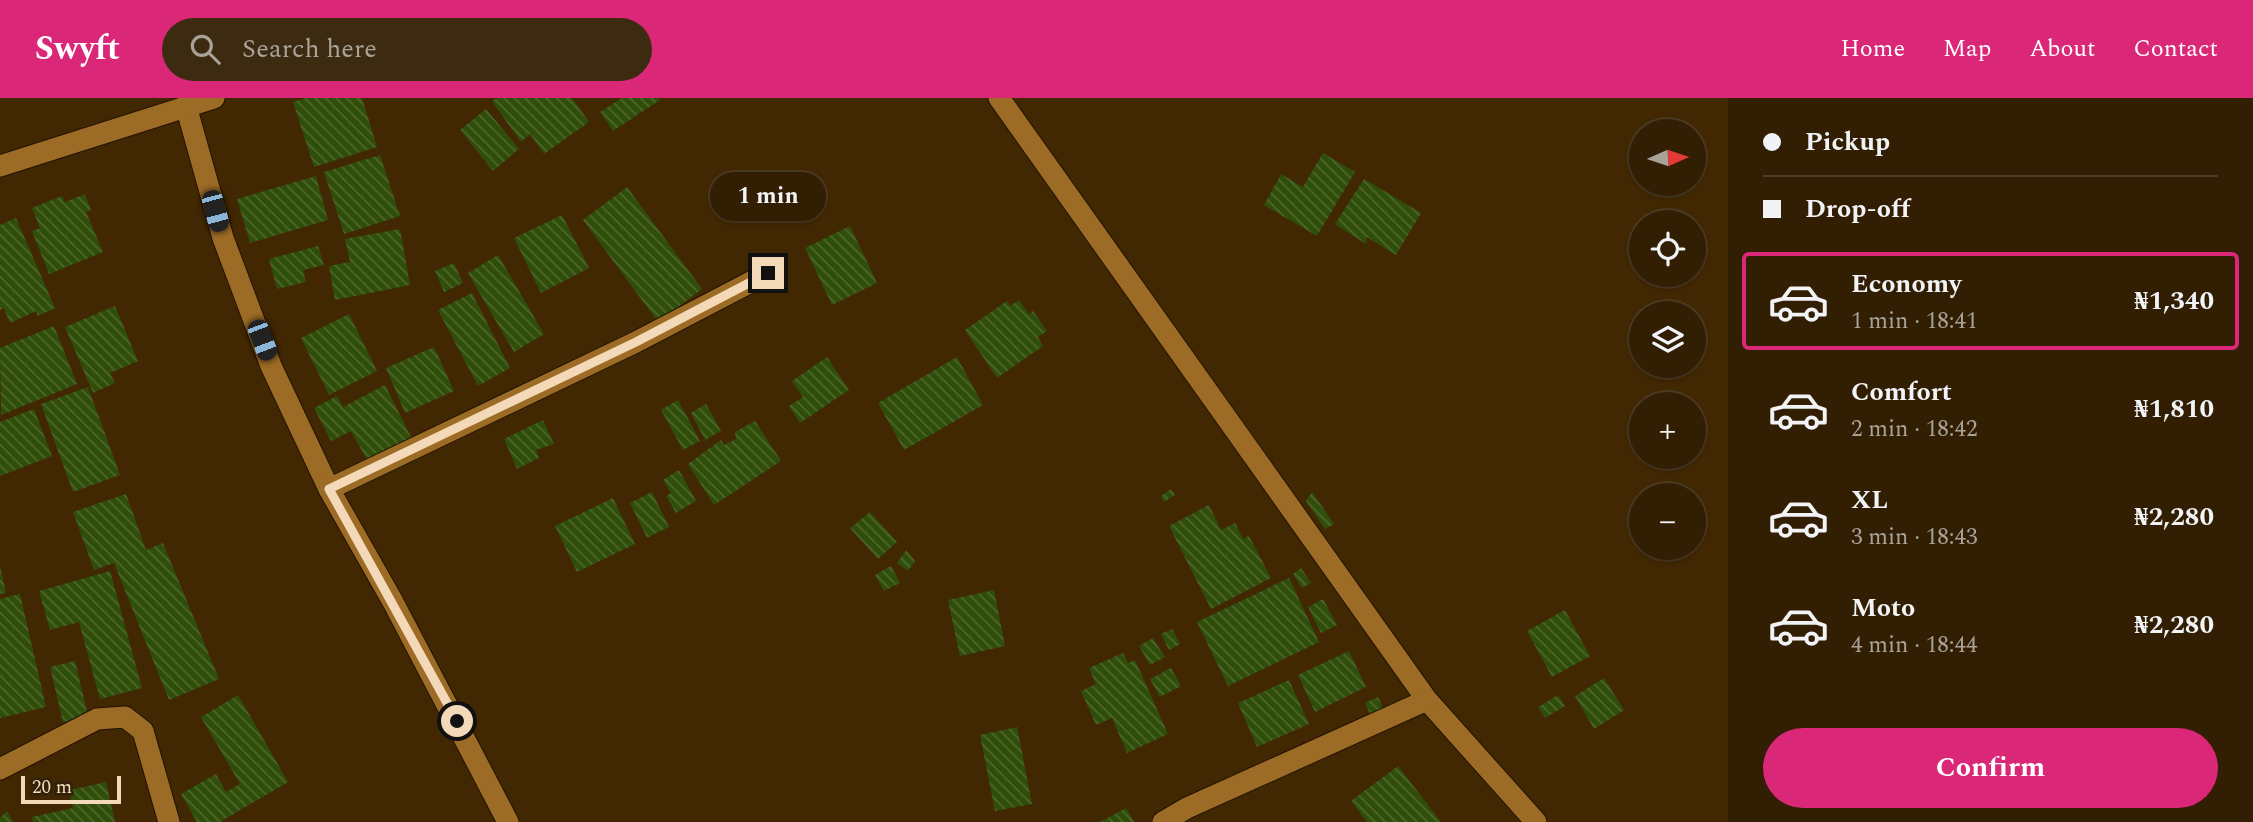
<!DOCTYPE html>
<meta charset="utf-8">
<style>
body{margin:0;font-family:Spectral,serif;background:#3d2b11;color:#f1f3f6;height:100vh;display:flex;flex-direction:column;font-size:26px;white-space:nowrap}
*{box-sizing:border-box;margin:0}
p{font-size:23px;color:#a8a299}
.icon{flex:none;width:38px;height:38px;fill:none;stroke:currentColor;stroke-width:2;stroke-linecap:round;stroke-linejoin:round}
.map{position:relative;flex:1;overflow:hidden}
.sheet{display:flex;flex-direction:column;background:#321e02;width:525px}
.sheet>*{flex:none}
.hud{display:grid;align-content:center;height:154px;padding:0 35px;background:#321e02}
.needle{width:46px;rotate:87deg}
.fabs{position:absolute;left:1629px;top:21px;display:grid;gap:14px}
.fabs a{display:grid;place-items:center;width:77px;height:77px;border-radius:50%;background:#321e02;box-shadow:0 2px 5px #0004,0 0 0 2px #4d3c24;font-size:35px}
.scale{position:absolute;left:21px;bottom:18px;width:100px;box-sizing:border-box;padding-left:7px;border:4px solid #f4d9b9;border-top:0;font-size:19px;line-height:24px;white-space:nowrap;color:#f4d9b9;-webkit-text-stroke:5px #31210b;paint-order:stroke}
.end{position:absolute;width:32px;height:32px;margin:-16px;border:9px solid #f4d9b9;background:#111;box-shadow:0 0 0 4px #111}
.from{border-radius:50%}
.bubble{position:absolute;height:49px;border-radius:24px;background:#321e02;box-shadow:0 2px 5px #0004,0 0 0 2px #4d3c24;font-size:23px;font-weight:700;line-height:49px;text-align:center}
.car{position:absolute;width:21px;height:42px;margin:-21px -10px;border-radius:9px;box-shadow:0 0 5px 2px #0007;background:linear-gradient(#222 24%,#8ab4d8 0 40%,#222 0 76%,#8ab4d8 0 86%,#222 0)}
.hud b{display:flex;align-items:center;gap:24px;height:66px;font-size:26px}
.hud b+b{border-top:2px solid #4d3c24}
.hud i{width:18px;height:18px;background:#f1f3f6}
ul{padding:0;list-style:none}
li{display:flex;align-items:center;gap:21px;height:98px;margin:0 14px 10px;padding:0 21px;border:4px solid transparent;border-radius:7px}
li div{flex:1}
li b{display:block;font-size:26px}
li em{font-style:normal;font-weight:700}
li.on{border-color:#db2777}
li>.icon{width:63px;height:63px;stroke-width:1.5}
.primary-button{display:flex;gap:14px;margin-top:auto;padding:14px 35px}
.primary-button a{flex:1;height:80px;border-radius:42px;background:#db2777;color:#fff;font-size:28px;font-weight:700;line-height:80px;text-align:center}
header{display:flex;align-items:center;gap:42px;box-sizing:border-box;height:98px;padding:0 35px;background:#db2777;color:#fff}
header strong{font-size:33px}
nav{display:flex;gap:38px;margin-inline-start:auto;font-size:24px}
.search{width:490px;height:63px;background:#3d2b11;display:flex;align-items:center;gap:18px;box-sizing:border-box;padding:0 24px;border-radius:38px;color:#a8a299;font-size:26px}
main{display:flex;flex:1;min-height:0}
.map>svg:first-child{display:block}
.building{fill:url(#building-back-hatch)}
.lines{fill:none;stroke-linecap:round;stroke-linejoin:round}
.minor-casing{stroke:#221301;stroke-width:23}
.minor{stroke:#9c6b25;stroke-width:21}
.route{stroke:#f4d9b9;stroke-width:9}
</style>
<header>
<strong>Swyft</strong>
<div class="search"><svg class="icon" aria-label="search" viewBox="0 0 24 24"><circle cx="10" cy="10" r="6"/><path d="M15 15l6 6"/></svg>Search here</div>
<nav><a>Home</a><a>Map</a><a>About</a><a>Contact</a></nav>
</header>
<main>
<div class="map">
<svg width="1728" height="724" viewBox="0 0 1728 724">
<defs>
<pattern id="building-back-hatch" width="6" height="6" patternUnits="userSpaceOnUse" patternTransform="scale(1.75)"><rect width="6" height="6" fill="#2f4e0a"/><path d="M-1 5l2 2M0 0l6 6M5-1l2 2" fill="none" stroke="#4e672c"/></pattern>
</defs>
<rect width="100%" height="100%" fill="#422802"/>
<g class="building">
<polygon points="306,0 362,0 377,49 314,69 293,4"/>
<polygon points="497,0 572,0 589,24 544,56 530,36 521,44 492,3"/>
<polygon points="622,0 659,0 660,2 613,33 600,14"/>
<polygon points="486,11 519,51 493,73 460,32"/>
<polygon points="1323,55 1355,74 1317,138 1264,107 1281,76 1303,89"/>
<polygon points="380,57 400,118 344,136 324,74"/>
<polygon points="316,78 328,122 250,145 237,101"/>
<polygon points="1364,81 1421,115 1396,157 1367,139 1366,146 1335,126"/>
<polygon points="627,89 702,191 658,224 583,122"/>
<polygon points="85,96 91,112 86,114 103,154 49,176 32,133 40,130 32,110 62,98 65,104"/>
<polygon points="562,117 589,170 541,195 514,140"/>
<polygon points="16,120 55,210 38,218 36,213 10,225 4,210 0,212 0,127"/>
<polygon points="850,128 877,185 832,207 805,150"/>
<polygon points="400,131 410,187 335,202 329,168 350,164 345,141"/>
<polygon points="318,148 324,167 303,172 306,184 277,191 269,161"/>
<polygon points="498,157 544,236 514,254 468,175"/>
<polygon points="454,165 463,185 444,194 435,173"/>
<polygon points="472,195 510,270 478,288 438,212"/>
<polygon points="1019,202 1029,216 1033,213 1047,233 1038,239 1043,248 997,280 965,232 1007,203 1010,208"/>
<polygon points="115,208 138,263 110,275 115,285 93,295 65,229"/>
<polygon points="349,216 377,273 329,297 301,240"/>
<polygon points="54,228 77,286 1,317 0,250"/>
<polygon points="434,249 454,293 405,315 386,270"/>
<polygon points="827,259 849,292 800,325 789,308 803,299 792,283"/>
<polygon points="957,259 983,307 904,352 878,305"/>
<polygon points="385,287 412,341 368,364 351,333 331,343 314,310 337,298 343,309"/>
<polygon points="88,289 120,377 73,394 41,306"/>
<polygon points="678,302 700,343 683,352 661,312"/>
<polygon points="706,306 721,333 705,342 691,315"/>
<polygon points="34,311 52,358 0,378 0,324"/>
<polygon points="543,322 554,346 536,352 539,360 517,371 504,341"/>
<polygon points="755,323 781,363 714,407 688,366 721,342 724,347 736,341 735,334"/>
<polygon points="679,372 696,403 676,415 666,398 671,395 663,382"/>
<polygon points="1171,391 1175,397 1164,404 1161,398"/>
<polygon points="652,394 669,429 647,440 630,405"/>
<polygon points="1312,394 1334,426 1325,431 1306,403"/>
<polygon points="126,396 146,452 163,445 219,581 169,602 114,465 94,472 73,414"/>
<polygon points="613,400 635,446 577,474 555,428"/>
<polygon points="1209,407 1221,432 1235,425 1243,441 1249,438 1271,480 1211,511 1169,428"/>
<polygon points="870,414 897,444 878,461 850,430"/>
<polygon points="906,452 915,463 908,473 897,465"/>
<polygon points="0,468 6,495 0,496"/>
<polygon points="891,468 900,485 884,493 875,477"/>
<polygon points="1301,470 1311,485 1302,490 1293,476"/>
<polygon points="110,473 142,590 100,601 79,524 50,532 39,493"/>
<polygon points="1289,480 1319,544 1228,588 1197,524"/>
<polygon points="994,492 1005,548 960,558 948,502"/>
<polygon points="20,496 46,609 0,620 0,501"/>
<polygon points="1323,501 1337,527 1321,535 1308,509"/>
<polygon points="1565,512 1590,558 1552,579 1527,533"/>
<polygon points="1172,531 1180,546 1169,552 1161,536"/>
<polygon points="1153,540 1165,559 1150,567 1139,548"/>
<polygon points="1349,553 1366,589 1315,614 1298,577"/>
<polygon points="1123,555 1128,565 1135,562 1168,636 1127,655 1112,620 1096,627 1081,593 1096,586 1089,570"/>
<polygon points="75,563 88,618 63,624 50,569"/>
<polygon points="1171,570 1181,588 1160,599 1150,581"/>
<polygon points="1604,580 1624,612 1594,631 1575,598"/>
<polygon points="1289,582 1309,626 1257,649 1238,605"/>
<polygon points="238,597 288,684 220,724 197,724 181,696 216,676 226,694 240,686 201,619"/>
<polygon points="1558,597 1565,608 1545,620 1538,609"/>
<polygon points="1378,599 1384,613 1371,618 1365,605"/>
<polygon points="1017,629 1032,706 995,713 980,637"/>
<polygon points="1398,668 1441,724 1367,724 1351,703"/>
<polygon points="106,684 115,724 33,724 32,719 73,710 70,692"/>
<polygon points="1126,710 1134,724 1100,724"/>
<polygon points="7,713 13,724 0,724 0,720"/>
</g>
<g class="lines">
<g class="minor-casing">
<g id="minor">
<polyline points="999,0 1427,602 1536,724"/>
<polyline points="186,8 223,140 271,268 329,391 393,504 508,724"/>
<polyline points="0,68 214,0"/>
<polyline points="329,391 636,244 768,175"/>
<polyline points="0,671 97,621 125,619 143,633 169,724"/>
<polyline points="1163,724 1187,710 1427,602"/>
</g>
</g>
<use href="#minor" class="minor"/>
</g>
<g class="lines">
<polyline class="route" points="457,623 329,391 636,244 768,175"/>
</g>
</svg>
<div class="fabs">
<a><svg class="needle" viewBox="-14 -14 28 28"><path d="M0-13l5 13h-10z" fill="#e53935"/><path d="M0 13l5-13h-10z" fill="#a8a299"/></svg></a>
<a><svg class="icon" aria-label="locate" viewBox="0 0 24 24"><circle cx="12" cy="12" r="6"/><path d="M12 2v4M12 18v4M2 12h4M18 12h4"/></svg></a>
<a><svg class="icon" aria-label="layers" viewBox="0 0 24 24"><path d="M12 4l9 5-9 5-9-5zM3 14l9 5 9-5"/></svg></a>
<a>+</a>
<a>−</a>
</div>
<div class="scale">20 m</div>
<i class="end from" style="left:457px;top:623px"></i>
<i class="end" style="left:768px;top:175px"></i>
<div class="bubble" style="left:710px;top:74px;width:116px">1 min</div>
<i class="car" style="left:215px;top:113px;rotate:165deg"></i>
<i class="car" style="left:262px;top:242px;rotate:159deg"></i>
</div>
<section class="sheet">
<div class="hud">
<b><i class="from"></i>Pickup</b>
<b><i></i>Drop-off</b>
</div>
<ul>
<li class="on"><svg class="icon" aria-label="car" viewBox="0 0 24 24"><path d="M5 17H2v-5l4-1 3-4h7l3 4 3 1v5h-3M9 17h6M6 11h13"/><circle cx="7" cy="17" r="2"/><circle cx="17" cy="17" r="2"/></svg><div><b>Economy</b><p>1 min · 18:41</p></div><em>₦1,340</em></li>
<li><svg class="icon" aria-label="car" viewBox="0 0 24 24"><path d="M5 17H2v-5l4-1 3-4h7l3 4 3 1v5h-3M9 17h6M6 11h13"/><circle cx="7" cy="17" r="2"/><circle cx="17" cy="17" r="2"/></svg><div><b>Comfort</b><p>2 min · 18:42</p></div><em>₦1,810</em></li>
<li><svg class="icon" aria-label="car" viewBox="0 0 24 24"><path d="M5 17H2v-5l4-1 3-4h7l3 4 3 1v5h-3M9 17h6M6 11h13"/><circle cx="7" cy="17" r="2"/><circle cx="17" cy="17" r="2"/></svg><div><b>XL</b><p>3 min · 18:43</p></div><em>₦2,280</em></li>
<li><svg class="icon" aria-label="car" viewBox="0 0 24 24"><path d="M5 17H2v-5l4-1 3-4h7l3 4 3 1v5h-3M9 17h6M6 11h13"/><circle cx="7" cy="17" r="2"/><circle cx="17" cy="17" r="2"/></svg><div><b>Moto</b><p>4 min · 18:44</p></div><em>₦2,280</em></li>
</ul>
<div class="primary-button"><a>Confirm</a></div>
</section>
</main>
